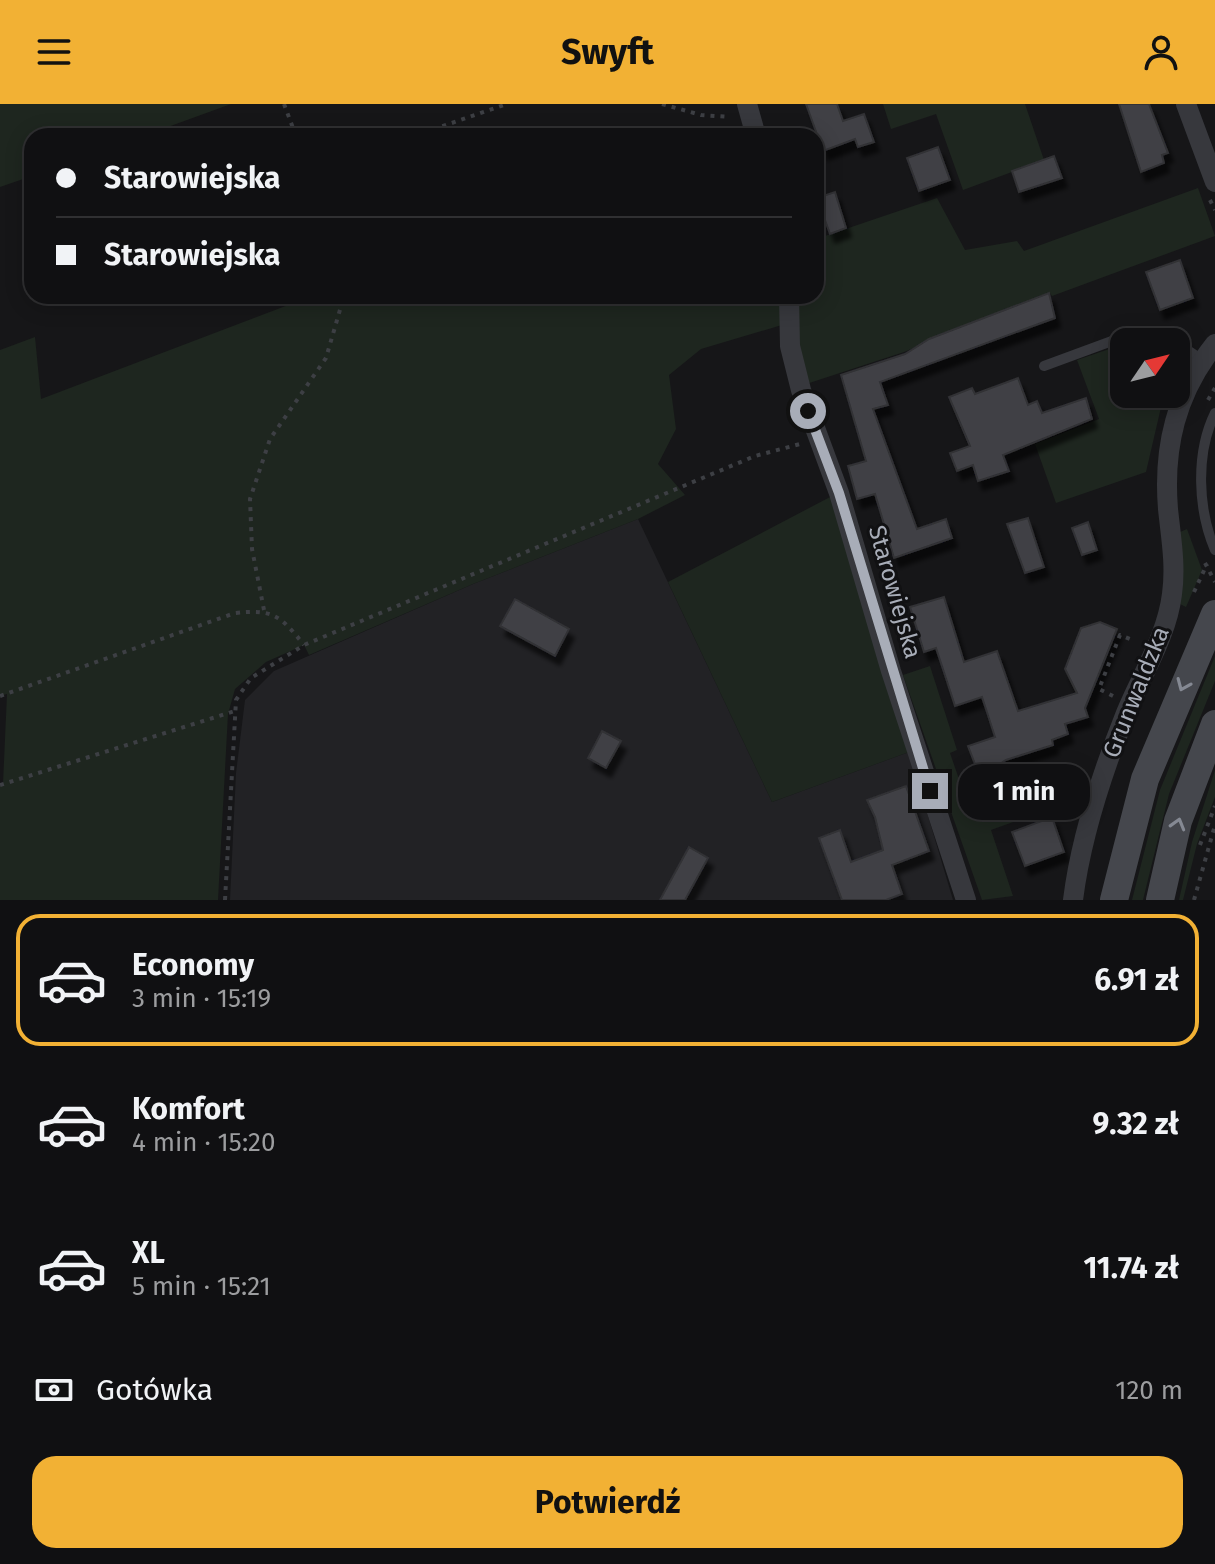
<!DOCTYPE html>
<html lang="pl">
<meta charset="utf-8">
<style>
body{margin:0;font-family:"Fira Sans",sans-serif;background:#19191b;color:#f1f3f6;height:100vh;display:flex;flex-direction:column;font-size:30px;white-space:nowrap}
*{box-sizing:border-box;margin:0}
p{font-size:26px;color:#9c9d9f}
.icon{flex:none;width:44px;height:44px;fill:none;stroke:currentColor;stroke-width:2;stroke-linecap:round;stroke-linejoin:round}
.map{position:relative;height:796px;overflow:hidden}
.details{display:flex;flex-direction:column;background:#101012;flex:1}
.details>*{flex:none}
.top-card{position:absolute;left:24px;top:24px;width:800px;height:176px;border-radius:24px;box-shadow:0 4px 20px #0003,0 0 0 2px #303032;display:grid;align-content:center;height:176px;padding:0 32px;background:#101012}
.needle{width:52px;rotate:55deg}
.buttons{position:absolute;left:1110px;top:224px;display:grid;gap:16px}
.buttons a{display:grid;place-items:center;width:80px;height:80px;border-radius:16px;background:#101012;box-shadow:0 4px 20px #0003,0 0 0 2px #303032;font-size:40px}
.end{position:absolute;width:36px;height:36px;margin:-18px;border:10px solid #a8adb8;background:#111;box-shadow:0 0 0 4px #111}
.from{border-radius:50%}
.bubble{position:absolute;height:56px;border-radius:24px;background:#101012;box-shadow:0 4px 20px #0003,0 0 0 2px #303032;font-size:26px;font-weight:700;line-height:56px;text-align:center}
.top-card b{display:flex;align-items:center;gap:28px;height:76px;font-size:30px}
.top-card b+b{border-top:2px solid #303032}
.top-card i{width:20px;height:20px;background:#f1f3f6}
ul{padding:14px 0 0;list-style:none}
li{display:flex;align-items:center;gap:24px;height:132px;margin:0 16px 12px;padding:0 16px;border:4px solid transparent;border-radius:24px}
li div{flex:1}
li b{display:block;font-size:30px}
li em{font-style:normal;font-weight:700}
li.active{border-color:#f2b134}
li>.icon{width:72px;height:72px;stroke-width:1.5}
.pay{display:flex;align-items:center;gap:20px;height:88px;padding:0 32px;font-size:30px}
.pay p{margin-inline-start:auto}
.cta{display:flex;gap:16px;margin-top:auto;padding:16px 32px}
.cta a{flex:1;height:92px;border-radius:24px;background:#f2b134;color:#111;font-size:32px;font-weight:700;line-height:92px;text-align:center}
header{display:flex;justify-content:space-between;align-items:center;height:104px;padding:0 32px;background:#f2b134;color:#111;font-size:36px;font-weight:700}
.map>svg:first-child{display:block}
.built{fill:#222225}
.green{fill:#1e261f}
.building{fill:#404145;stroke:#303034;stroke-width:2;filter:url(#shadow)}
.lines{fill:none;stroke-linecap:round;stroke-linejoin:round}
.path{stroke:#3d3f44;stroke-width:4;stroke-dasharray:4 6;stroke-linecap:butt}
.lane{stroke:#37383d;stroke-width:10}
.street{stroke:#37383d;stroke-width:20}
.secondary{stroke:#45474d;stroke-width:28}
.path-bridge{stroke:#3d3f44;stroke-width:4;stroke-dasharray:4 6;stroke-linecap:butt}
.lane-bridge{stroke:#37383d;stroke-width:10}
.oneway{stroke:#858993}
.route{stroke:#a8adb8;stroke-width:10}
.labels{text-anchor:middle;stroke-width:6;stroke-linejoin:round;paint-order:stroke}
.street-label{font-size:24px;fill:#a8adb8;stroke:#111113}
</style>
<header><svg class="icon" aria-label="menu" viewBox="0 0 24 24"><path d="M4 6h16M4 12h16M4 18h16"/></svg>Swyft<svg class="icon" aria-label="person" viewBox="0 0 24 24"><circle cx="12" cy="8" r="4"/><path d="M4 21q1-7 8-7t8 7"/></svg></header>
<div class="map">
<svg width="1215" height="796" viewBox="0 0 1215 796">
<defs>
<filter id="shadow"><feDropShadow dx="5" dy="9" stdDeviation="2" flood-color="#0009"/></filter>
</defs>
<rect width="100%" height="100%" fill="#161618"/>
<polygon class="built" points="638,415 772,698 909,648 953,796 230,796 236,669 245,596 274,567 473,480"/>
<g class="green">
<polygon points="0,0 231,0 143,32 32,32 32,72 0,83"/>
<polygon points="883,0 1025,0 1044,56 963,86 936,10 891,25"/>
<polygon points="1198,84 1215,132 1052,192 1050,189 904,248 794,284 782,221 701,245 669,271 676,325 658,360 685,391 638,415 473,480 309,551 304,541 266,558 235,585 228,610 218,796 0,796 0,681 3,680 7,590 0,592 0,246 35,233 41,295 312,192 816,192 816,135 937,94 965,146 1017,137 1024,147"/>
<polygon points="1124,240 1124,290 1158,290 1162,299 1146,368 1056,399 1035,340 1099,315 1077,256"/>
<polygon points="832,392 909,648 772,698 668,478"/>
<polygon points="1187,425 1202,466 1186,503 1180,500 1180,428"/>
<polygon points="1215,552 1215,577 1169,690 1143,796 1132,796 1160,686"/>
<polygon points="930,562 957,646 950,649 971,710 1079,671 1079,694 991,726 1013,792 982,796 903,571"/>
<polygon points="1215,666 1215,693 1197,740 1183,796 1179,796 1192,738"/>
</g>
<g class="building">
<polygon points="806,0 837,0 843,17 864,10 874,38 858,43 855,35 823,47"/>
<polygon points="1119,0 1149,0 1168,49 1162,51 1164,59 1141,68"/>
<polygon points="938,43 950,76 919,87 907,54"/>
<polygon points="1054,52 1062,74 1019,88 1012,67"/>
<polygon points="835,88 846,124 830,130 817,94"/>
<polygon points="1180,156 1193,194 1160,206 1146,168"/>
<polygon points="1049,189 1055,214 880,278 888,301 873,305 917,425 946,415 952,434 894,454 875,390 857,395 848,362 866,357 841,271 905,250 929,235"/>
<polygon points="1018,274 1028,301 1037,297 1042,309 1086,294 1092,315 1003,351 1009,367 978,377 973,361 957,367 950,349 970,342 949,293 972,284 975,290"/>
<polygon points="1028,414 1044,463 1025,469 1007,420"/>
<polygon points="1088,418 1097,446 1082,451 1072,424"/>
<polygon points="944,493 964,558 997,547 1018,607 1077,589 1065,565 1081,524 1100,518 1117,525 1085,604 1088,613 1065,620 1068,630 1052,636 1053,641 1006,656 997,662 1001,675 983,681 968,642 995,633 982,593 955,602 936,544 924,548 910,503"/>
<polygon points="515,495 569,525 555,552 500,522"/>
<polygon points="602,627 621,637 606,664 588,654"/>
<polygon points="906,682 929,747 892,761 902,790 886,796 842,796 819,734 840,726 851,758 883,746 875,713 867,696"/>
<polygon points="1052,713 1064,748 1025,762 1012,728"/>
<polygon points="689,743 708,754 685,796 660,796"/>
</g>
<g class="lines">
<g class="path">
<polyline points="284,0 296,32"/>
<polyline points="662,0 701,11 730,13"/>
<polyline points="414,32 507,0"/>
<polyline points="1210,96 1215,106"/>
<polyline points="1194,488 1207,460"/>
<polyline points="264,506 252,445 250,395 270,335 326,254 344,192"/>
<path d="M0,592L235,509C273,505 280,511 304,541"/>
<polyline points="1113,592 1099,585 1120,531 1135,537"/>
<polyline points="0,681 235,607"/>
<polyline points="1200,741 1215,702"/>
<polyline points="225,796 236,596 251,574 304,541 755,352 800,340"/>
<polyline points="1194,796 1215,721"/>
</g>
<polyline class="lane" points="1044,262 1139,227 1162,229 1202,256"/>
<g class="street">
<polyline points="747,0 756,32"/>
<polyline points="1186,0 1215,78"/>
<polyline points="789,192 790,242 801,286 839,389 891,567 966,796"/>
<path d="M1073,796C1081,732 1102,669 1126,609C1142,570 1167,532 1172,490C1176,461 1171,434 1168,405C1163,343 1176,289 1215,240"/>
</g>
<g class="secondary">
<polyline points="1114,796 1145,675 1215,510"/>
<polyline points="1160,796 1178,717 1215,620"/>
</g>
<g class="path-bridge">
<polyline points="1208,296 1215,284"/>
<polyline points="1205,459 1215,478"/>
</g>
<path class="lane-bridge" d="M1215,309C1195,350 1198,406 1215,446"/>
</g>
<defs><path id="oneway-chevron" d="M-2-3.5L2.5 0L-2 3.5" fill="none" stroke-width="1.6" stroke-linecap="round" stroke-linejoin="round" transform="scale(2)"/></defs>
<g class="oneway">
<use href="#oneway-chevron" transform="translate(1183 581) rotate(113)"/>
<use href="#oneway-chevron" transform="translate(1178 720) rotate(-74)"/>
</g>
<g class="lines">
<polyline class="route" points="808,307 839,389 930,687"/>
</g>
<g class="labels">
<g class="street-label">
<text transform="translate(895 488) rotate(74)" y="8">Starowiejska</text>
<text transform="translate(1136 588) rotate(-68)" y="8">Grunwaldzka</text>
</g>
</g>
</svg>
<div class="buttons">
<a><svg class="needle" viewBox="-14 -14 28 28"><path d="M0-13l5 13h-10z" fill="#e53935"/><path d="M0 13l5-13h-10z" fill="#9c9d9f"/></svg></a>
</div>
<i class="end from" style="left:808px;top:307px"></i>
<i class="end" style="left:930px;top:687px"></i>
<div class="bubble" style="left:958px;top:660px;width:132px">1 min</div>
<div class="top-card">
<b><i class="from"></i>Starowiejska</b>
<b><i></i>Starowiejska</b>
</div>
</div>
<section class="details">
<ul>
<li class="active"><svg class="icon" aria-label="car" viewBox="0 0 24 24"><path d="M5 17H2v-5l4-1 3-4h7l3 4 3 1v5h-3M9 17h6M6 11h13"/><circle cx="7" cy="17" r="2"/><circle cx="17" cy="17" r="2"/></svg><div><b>Economy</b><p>3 min · 15:19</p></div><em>6.91 zł</em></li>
<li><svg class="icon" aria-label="car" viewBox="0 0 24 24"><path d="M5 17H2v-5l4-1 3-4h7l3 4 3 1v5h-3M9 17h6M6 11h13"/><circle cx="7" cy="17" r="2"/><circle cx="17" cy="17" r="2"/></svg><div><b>Komfort</b><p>4 min · 15:20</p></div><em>9.32 zł</em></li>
<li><svg class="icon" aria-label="car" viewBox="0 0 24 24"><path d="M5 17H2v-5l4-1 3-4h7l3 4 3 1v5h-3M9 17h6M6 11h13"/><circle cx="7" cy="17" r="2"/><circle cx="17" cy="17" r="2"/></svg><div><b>XL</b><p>5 min · 15:21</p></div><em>11.74 zł</em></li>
</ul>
<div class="pay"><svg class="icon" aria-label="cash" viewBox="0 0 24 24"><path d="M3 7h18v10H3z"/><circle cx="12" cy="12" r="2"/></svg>Gotówka<p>120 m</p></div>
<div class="cta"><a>Potwierdź</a></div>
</section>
